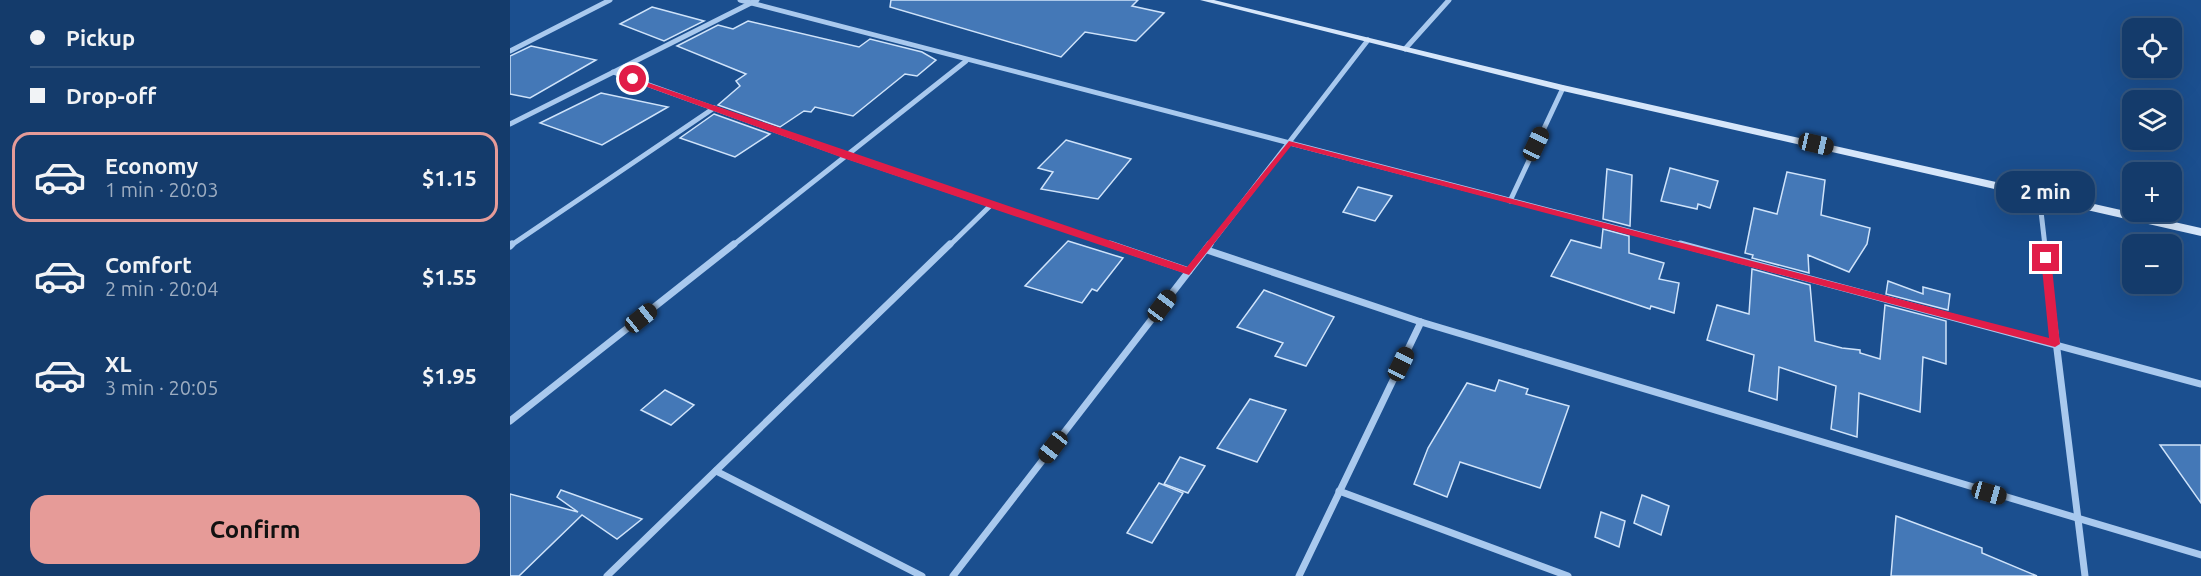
<!DOCTYPE html>
<meta charset="utf-8">
<style>
body{margin:0;font-family:Ubuntu,sans-serif;background:#1d4271;color:#f1f3f6;height:100vh;display:flex;flex-direction:column;font-size:22px;white-space:nowrap}
*{box-sizing:border-box;margin:0}
p{font-size:20px;color:#9dadc1}
.icon{flex:none;width:33px;height:33px;fill:none;stroke:currentColor;stroke-width:2;stroke-linecap:round;stroke-linejoin:round}
.map{position:relative;flex:1;overflow:hidden}
.drawer{display:flex;flex-direction:column;background:#143b6b;width:510px}
.drawer>*{flex:none}
.banner{display:grid;align-content:center;height:132px;padding:0 30px;background:#143b6b}
.fabs{position:absolute;left:1612px;top:18px;display:grid;gap:12px}
.fabs a{display:grid;place-items:center;width:60px;height:60px;border-radius:12px;background:#143b6b;box-shadow:0 6px 24px #0002,0 0 0 2px #33557e;font-size:30px}
.end{position:absolute;width:27px;height:27px;margin:-14px;border:8px solid #e11d48;background:#fff;box-shadow:0 0 0 3px #fff}
.from{border-radius:50%}
.bubble{position:absolute;height:42px;border-radius:18px;background:#143b6b;box-shadow:0 6px 24px #0002,0 0 0 2px #33557e;font-size:20px;font-weight:700;line-height:42px;text-align:center}
.car{position:absolute;width:18px;height:36px;margin:-18px -9px;border-radius:8px;box-shadow:0 0 4px 2px #0007;background:linear-gradient(#222 24%,#8ab4d8 0 40%,#222 0 76%,#8ab4d8 0 86%,#222 0)}
.banner b{display:flex;align-items:center;gap:21px;height:57px;font-size:22px}
.banner b+b{border-top:2px solid #33557e}
.banner i{width:15px;height:15px;background:#f1f3f6}
ul{padding:0;list-style:none}
li{display:flex;align-items:center;gap:18px;height:90px;margin:0 12px 9px;padding:0 18px;border:3px solid transparent;border-radius:18px}
li div{flex:1}
li b{display:block;font-size:22px}
li em{font-style:normal;font-weight:700}
li.on{border-color:#e69b98}
li>.icon{width:54px;height:54px;stroke-width:1.5}
.primary-button{display:flex;gap:12px;margin-top:auto;padding:12px 30px}
.primary-button a{flex:1;height:69px;border-radius:18px;background:#e69b98;color:#111;font-size:24px;font-weight:700;line-height:69px;text-align:center}
main{display:flex;flex:1;min-height:0}
.map>svg:first-child{display:block}
.building{fill:#4478b7;stroke:#cfe3fa;stroke-width:1.5}
.lines{fill:none;stroke-linecap:round;stroke-linejoin:round}
.minor-far1{stroke:#a9c9ee;stroke-width:5}
.minor{stroke:#a9c9ee;stroke-width:7}
.secondary{fill:#d6e6fa;fill-rule:evenodd}
.route{fill:#e11d48}
</style>
<main>
<section class="drawer">
<div class="banner">
<b><i class="from"></i>Pickup</b>
<b><i></i>Drop-off</b>
</div>
<ul>
<li class="on"><svg class="icon" aria-label="car" viewBox="0 0 24 24"><path d="M5 17H2v-5l4-1 3-4h7l3 4 3 1v5h-3M9 17h6M6 11h13"/><circle cx="7" cy="17" r="2"/><circle cx="17" cy="17" r="2"/></svg><div><b>Economy</b><p>1 min · 20:03</p></div><em>$1.15</em></li>
<li><svg class="icon" aria-label="car" viewBox="0 0 24 24"><path d="M5 17H2v-5l4-1 3-4h7l3 4 3 1v5h-3M9 17h6M6 11h13"/><circle cx="7" cy="17" r="2"/><circle cx="17" cy="17" r="2"/></svg><div><b>Comfort</b><p>2 min · 20:04</p></div><em>$1.55</em></li>
<li><svg class="icon" aria-label="car" viewBox="0 0 24 24"><path d="M5 17H2v-5l4-1 3-4h7l3 4 3 1v5h-3M9 17h6M6 11h13"/><circle cx="7" cy="17" r="2"/><circle cx="17" cy="17" r="2"/></svg><div><b>XL</b><p>3 min · 20:05</p></div><em>$1.95</em></li>
</ul>
<div class="primary-button"><a>Confirm</a></div>
</section>
<div class="map">
<svg width="1691" height="576" viewBox="0 0 1691 576">
<rect width="100%" height="100%" fill="#1b4f8f"/>
<g class="building">
<polygon points="381,0 628,0 622,6 654,13 626,41 575,32 551,57 380,7"/>
<polygon points="142,7 194,21 154,41 110,24"/>
<polygon points="238,21 349,47 360,39 412,52 426,60 407,76 395,74 343,116 305,107 301,112 294,111 270,127 208,105 230,86 226,81 236,74 167,46 208,25 223,29"/>
<polygon points="21,46 86,60 20,98 0,94 0,56"/>
<polygon points="91,93 158,107 92,145 30,123"/>
<polygon points="204,114 260,134 225,157 170,138"/>
<polygon points="556,140 621,159 588,199 531,189 543,172 528,168"/>
<polygon points="1160,168 1208,181 1200,208 1188,204 1187,209 1151,201"/>
<polygon points="1097,169 1122,175 1120,226 1093,219"/>
<polygon points="1277,172 1315,180 1311,215 1360,228 1357,244 1339,272 1298,255 1299,273 1242,258 1243,255 1235,253 1244,208 1267,214"/>
<polygon points="848,187 882,196 865,221 833,212"/>
<polygon points="1093,229 1119,236 1119,253 1154,263 1149,279 1169,283 1164,313 1141,306 1140,309 1041,276 1061,240 1091,248"/>
<polygon points="558,241 613,258 587,291 582,289 572,303 515,286"/>
<polygon points="1242,269 1300,285 1305,341 1332,348 1350,350 1350,353 1370,359 1375,305 1436,321 1436,364 1413,357 1410,412 1349,393 1347,437 1321,429 1326,386 1269,367 1267,400 1239,391 1244,355 1197,340 1207,305 1239,314"/>
<polygon points="1378,281 1413,294 1413,287 1440,294 1438,310 1376,294"/>
<polygon points="754,290 824,317 796,366 765,356 773,343 727,327"/>
<polygon points="989,380 1018,389 1016,394 1059,406 1030,488 950,462 937,497 904,484 918,448 957,383 985,391"/>
<polygon points="155,390 184,405 161,425 131,410"/>
<polygon points="740,399 776,410 747,462 707,448"/>
<polygon points="1650,445 1691,445 1691,503"/>
<polygon points="670,457 695,466 678,493 654,484"/>
<polygon points="649,483 673,493 642,543 617,533"/>
<polygon points="51,490 132,519 107,539 72,515 9,576 0,576 0,494 68,512 47,497"/>
<polygon points="1132,495 1159,506 1151,535 1124,523"/>
<polygon points="1091,512 1115,521 1109,547 1085,537"/>
<polygon points="1386,516 1472,548 1472,553 1527,576 1381,576"/>
</g>
<g class="lines">
<g class="minor-far1">
<polyline points="230,0 1176,246"/>
<polyline points="895,49 939,0"/>
<polyline points="0,51 100,0"/>
<polyline points="103,72 336,156 604,246"/>
<polyline points="0,124 247,0"/>
<polyline points="1529,194 1535,246"/>
<polyline points="1000,201 1053,88"/>
<polyline points="0,246 204,108"/>
<polyline points="222,246 456,61"/>
<polyline points="439,246 481,205"/>
<polyline points="699,246 858,40"/>
</g>
<g class="minor">
<polyline points="600,244 679,271"/>
<polyline points="1170,244 1691,384"/>
<polyline points="1534,244 1575,576"/>
<polyline points="0,246 2,244"/>
<polyline points="697,250 911,322 1691,555"/>
<polyline points="0,421 224,244"/>
<polyline points="206,471 412,576"/>
<polyline points="829,491 1058,576"/>
<polyline points="97,576 440,244"/>
<polyline points="443,576 700,244"/>
<polyline points="789,576 911,322"/>
</g>
<polygon class="secondary" points="690,0 704,0 1053,85 1691,228 1691,236 1053,91"/>
</g>
<polygon class="route" points="121,77 677,267 779,141 1539,338 1531,258 1536,255 1541,258 1550,344 1545,347 781,146 679,275 333,158 121,81"/>
</svg>
<div class="fabs">
<a><svg class="icon" aria-label="locate" viewBox="0 0 24 24"><circle cx="12" cy="12" r="6"/><path d="M12 2v4M12 18v4M2 12h4M18 12h4"/></svg></a>
<a><svg class="icon" aria-label="layers" viewBox="0 0 24 24"><path d="M12 4l9 5-9 5-9-5zM3 14l9 5 9-5"/></svg></a>
<a>+</a>
<a>−</a>
</div>
<i class="end from" style="left:123px;top:79px"></i>
<i class="end" style="left:1536px;top:258px"></i>
<div class="bubble" style="left:1486px;top:171px;width:99px">2 min</div>
<i class="car" style="left:1026px;top:144px;rotate:25deg"></i>
<i class="car" style="left:1306px;top:144px;rotate:103deg"></i>
<i class="car" style="left:652px;top:306px;rotate:37deg"></i>
<i class="car" style="left:131px;top:318px;rotate:51deg"></i>
<i class="car" style="left:891px;top:364px;rotate:26deg"></i>
<i class="car" style="left:543px;top:447px;rotate:218deg"></i>
<i class="car" style="left:1479px;top:493px;rotate:106deg"></i>
</div>
</main>
